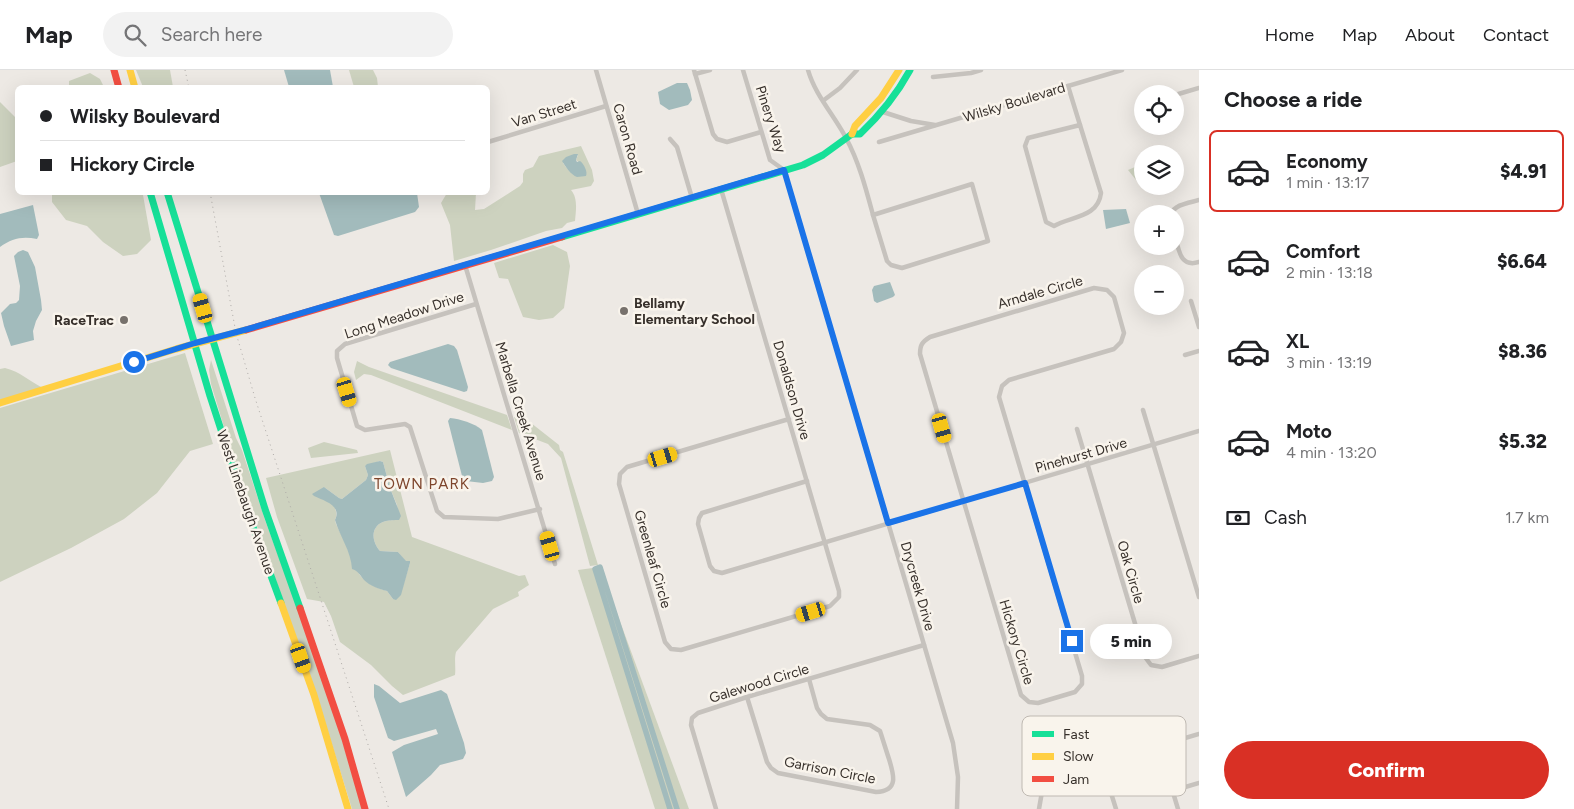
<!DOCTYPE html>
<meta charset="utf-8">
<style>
body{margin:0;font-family:Figtree,sans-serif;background:#f2f2f2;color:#202124;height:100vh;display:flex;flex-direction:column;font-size:19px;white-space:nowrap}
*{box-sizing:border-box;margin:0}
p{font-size:16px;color:#757577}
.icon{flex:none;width:28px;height:28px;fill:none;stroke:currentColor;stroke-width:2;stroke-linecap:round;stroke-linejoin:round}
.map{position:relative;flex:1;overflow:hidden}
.sheet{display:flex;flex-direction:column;background:#fff;width:375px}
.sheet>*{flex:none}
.top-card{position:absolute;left:15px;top:15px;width:475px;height:110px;border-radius:8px;box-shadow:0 5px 20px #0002;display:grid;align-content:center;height:110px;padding:0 25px;background:#fff}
.buttons{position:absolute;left:1134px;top:15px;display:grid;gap:10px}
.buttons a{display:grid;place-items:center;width:50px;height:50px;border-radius:50%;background:#fff;box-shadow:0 5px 20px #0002;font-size:25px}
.end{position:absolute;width:22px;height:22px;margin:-11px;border:6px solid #1a73e8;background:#fff;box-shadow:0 0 0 2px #fff}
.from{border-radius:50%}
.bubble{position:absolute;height:35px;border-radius:18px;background:#fff;box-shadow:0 5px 20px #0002;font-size:16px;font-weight:800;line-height:35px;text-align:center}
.car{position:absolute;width:15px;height:30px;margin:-15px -8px;border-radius:6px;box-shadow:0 0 4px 1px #0007;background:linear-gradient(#f5c518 24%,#345 0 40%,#f5c518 0 76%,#345 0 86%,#f5c518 0)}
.top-card b{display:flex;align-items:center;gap:18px;height:48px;font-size:19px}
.top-card b+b{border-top:1px solid #e0e0e0}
.top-card i{width:12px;height:12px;background:#202124}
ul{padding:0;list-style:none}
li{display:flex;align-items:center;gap:15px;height:82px;margin:0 10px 8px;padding:0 15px;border:2px solid transparent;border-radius:8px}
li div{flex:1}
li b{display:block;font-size:19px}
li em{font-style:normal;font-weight:800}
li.on{border-color:#d93025}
li>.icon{width:45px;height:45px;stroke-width:1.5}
h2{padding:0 25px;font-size:22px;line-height:60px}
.pay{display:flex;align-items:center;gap:12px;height:55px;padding:0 25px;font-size:19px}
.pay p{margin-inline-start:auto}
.action{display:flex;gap:10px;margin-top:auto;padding:10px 25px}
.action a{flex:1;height:58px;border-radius:30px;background:#d93025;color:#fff;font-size:20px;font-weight:800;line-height:58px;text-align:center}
header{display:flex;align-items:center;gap:30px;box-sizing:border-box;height:70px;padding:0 25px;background:#fff;border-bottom:1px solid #e0e0e0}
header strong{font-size:24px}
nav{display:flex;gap:28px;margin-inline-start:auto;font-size:18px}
.search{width:350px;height:45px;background:#f2f2f2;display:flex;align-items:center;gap:12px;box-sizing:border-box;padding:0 18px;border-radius:28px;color:#757577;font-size:19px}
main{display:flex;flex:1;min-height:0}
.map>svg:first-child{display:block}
.green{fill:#cdd2bf;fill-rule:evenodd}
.water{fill:#a2bbbc}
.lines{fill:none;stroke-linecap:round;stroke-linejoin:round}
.canal{stroke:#a2bbbc;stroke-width:5.5}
.street{stroke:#c6c2bd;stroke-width:4.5}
.fast{stroke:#16e098;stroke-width:7}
.slow{stroke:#ffcf43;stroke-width:7}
.jam{stroke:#f24e42;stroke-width:7}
.rail{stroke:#aeaaa7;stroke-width:1;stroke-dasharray:1 4;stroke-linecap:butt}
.route{stroke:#1a73e8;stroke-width:6}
.poi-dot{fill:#77716c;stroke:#f9f4ec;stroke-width:2}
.labels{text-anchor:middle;stroke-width:5;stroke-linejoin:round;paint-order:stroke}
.street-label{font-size:14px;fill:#37302b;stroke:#f9f4ec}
.poi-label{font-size:14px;font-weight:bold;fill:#37302b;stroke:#f9f4ec;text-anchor:start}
.neighbourhood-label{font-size:15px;letter-spacing:1px;fill:#7e452c;stroke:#f9f4ec}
.key{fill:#f9f4ec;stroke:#bfb9b2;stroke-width:1}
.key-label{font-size:14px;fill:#37302b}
</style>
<header>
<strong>Map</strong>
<div class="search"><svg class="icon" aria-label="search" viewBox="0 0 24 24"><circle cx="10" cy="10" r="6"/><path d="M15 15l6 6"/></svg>Search here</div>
<nav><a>Home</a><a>Map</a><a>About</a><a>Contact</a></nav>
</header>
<main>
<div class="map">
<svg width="1199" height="739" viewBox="0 0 1199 739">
<rect width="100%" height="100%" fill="#ede9e4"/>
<g class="green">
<polygon points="136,0 170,0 173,17 143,17"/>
<polygon points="349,0 373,0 377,8 378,17 354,17"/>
<polygon points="90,3 100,9 104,17 69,17 69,11"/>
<polygon points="0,32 18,50 17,91 0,97"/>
<path d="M581,76L592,100L594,111L591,116L571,120C578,128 576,140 575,151L567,153L562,158L546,161L491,180L454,191L450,155L441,133L447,123H476L475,140L484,139L520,116L523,112V104L525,100L533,97L539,86ZM578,85L576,90L583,96L586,106C574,104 571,105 563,93Z"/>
<polygon points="1142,94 1142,114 1136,110 1128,100"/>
<polygon points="52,123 142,123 143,125 151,170 137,184 123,186 103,172 87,156 66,150 52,132"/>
<polygon points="553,175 567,182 570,196 564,238 553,248 539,250 523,247 508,209 499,208 494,193"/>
<polygon points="185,283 213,374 190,381 157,423 124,449 71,478 0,512 0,338"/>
<polygon points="211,290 236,368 242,380 265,450 309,569 343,673 362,739 352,739 315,620 237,400 211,314 209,300"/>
<polygon points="357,291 369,297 507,345 512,360 371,305 364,304 356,310 354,302"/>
<path d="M5,298C21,302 29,311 43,318L0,330V299Z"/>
<polygon points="514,347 531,353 559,375 560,380 563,382 598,495 590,496 561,388 548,374 519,363"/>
<polygon points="324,372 357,380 358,383 311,388 308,378"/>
<path d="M390,380L412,467L519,506L525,505L529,515L518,522L519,526L493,539L456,582C454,590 456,597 455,605L403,625L392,616L371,595L340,572L331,546L324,532L307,529L277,447L266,408ZM380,391L383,392L390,418L397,435L399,450C395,450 389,450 386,451C370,455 371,471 380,481L398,482L406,492L410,493L401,522L393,529L387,521C361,513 357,504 348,480C345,471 340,463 336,454L335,450C340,440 329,427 324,417L339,428L342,429L366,410L368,405L365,396Z"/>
<polygon points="600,497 689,739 655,739 578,500"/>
</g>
<g class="water">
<polygon points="284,0 330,0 333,17 289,17"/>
<polygon points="677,13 687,13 690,20 692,30 688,35 669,40 660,34 658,22"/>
<path d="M574,84H578L576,90L577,92L580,91C584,94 588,102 586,106C583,106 580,107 577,107C571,105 565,96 562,91L566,87Z"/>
<polygon points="319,123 417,123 419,137 415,142 338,166 334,165"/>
<path d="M33,135L39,165L37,169C23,166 12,168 0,177V144Z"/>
<polygon points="1126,139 1130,153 1106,159 1103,140"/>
<polygon points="23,180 28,182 35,197 41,230 42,240 36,251 33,261 34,270 11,276 4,256 1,243 10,234 16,233 19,230 20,216 14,186 18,182"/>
<polygon points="890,212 895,225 893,227 877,233 874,231 872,220 874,216"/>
<polygon points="448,274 454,276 457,280 468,317 467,321 464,322 391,298 388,295 390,292"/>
<path d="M450,348C460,349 474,353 482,360L494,407L492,411L483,413L466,411L462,406L448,351Z"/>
<path d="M380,391L383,392L390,418L401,446L399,450C395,450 390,450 386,451C370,455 371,471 380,481L398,482L406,491H410V493L401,525L396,530L393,529L387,521C379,519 370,516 364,510C360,505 358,501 352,499C351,481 340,467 335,450C342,435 324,431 314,426L312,424L324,417L339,428L342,429L366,410L368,405L365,396L367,394Z"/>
<polygon points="374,614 379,616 400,633 441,620 447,624 464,673 466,683 463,689 440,695 431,705 406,727 392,682 404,675 438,664 436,659 394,671 388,668 374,627"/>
</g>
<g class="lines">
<polyline class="canal" points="670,739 595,499 600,497 677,739"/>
<g class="street">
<polyline points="596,0 638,144"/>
<polyline points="694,0 713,64 717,69 727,72 761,62"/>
<polyline points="743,0 770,90 784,100 953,673 958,707 957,739"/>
<path d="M808,0C815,25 834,45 846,68C859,92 866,119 873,145"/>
<polyline points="695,4 710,0"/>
<polyline points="933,7 971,3 981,0"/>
<polyline points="1068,16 1080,55"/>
<polyline points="1175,25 1199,18"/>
<polyline points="824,30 840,18 857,0"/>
<polyline points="883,42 911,51 935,55"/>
<path d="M1080,55L1101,123C1098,148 1071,146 1054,156L1046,152L1025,76L1028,68Z"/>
<polyline points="670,69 677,77 692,128"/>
<polyline points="488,72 606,36"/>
<polyline points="879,72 1122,0"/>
<polygon points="972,114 988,171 902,198 891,195 887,191 873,145"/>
<polyline points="721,119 839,521 839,527 830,536 681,580 671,579 665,572 619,414 620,404 627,397 789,349"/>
<path d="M1171,144C1175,134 1189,133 1199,130"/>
<path d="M1175,166C1179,180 1180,198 1199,192"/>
<polyline points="465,195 555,494"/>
<path d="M1094,218L1107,220L1114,227L1124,263L1121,272L1114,279L1009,310L1002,316L999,327L1082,606V614L1075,622L1038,633L1029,632L1021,625L920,284C920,275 922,272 930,267Z"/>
<polyline points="1191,231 1199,257"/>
<polyline points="476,234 345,274 337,281 337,288 357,356 365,360 405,354 410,357 437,441 444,447 498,449 540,439"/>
<polyline points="1185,285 1199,281"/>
<polyline points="1143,340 1199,527"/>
<polyline points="1077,359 1145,587 1151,595 1162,597 1199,586"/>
<polyline points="807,411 702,443 699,448 698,454 710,496 714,501 722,503 1199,361"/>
<path d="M747,627L767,692L771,698L778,703L876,722C899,721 894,705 889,689C886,680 883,670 880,661L870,655L827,649L821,644L817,638L809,609"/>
<polyline points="1159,676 1178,739"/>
<polyline points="1138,682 1199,664"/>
<polyline points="1172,721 1199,713"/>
<polyline points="716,739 691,655 692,648 698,643 747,627 924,575"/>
<polyline points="1039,739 1043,716 1049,709 1095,697 1102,700 1106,707 1116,739"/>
</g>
<g class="fast">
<path d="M852,64H860C880,45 897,24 910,0"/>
<polyline points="150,122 210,326 249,446 281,533"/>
<polyline points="167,122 265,439 300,538"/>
<polyline points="562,167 803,95 823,85 852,64"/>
</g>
<g class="slow">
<polyline points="130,0 135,18"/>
<polyline points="852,64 855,56 881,28 899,0"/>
<polyline points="0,333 176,279 246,260"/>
<polyline points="281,533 314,625 348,739"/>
</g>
<g class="jam">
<polyline points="114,0 119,18"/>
<polyline points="246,260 562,167"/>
<polyline points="300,538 345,669 365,739"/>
</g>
<g class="rail">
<polyline points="185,0 189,18"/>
<polyline points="210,122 236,263 255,328 389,739"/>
</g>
</g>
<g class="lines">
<polyline class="route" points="134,292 195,273 248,259 784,100 888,453 1025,413 1072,571"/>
</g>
<g class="poi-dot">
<circle cx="624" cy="241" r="5"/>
<circle cx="124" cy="250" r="5"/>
</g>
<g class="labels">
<g class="street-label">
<text transform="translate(1014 32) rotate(-17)" y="5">Wilsky Boulevard</text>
<text transform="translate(544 43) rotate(-17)" y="5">Van Street</text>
<text transform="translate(771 49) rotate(72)" y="5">Pinery Way</text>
<text transform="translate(628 69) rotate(74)" y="5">Caron Road</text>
<text transform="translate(1040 222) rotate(-16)" y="5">Arndale Circle</text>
<text transform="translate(404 245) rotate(-18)" y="5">Long Meadow Drive</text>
<text transform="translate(792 320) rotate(74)" y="5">Donaldson Drive</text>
<text transform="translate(521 341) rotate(73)" y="5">Marbella Creek Avenue</text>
<text transform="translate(1081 385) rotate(-16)" y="5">Pinehurst Drive</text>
<text transform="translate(246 432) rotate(71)" y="5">West Linebaugh Avenue</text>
<text transform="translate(653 489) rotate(74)" y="5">Greenleaf Circle</text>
<text transform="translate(1131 502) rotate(74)" y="5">Oak Circle</text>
<text transform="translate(918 516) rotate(74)" y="5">Drycreek Drive</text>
<text transform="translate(1017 572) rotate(73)" y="5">Hickory Circle</text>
<text transform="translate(759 613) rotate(-17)" y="5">Galewood Circle</text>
<text transform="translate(830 700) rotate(11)" y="5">Garrison Circle</text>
</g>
<g class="poi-label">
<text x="634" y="238">Bellamy<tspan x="634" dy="16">Elementary School</tspan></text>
<text x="114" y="255" text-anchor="end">RaceTrac</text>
</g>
<g class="neighbourhood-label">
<text x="422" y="419">TOWN PARK</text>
</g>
</g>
<rect x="1022" y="646" width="164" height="80" rx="8" class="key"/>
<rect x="1032" y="661" width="22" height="6" fill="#16e098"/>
<rect x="1032" y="683" width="22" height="7" fill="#ffcf43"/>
<rect x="1032" y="706" width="22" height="6" fill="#f24e42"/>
<g class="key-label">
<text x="1063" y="669">Fast</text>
<text x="1063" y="691">Slow</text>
<text x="1063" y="714">Jam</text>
</g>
</svg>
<div class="buttons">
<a><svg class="icon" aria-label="locate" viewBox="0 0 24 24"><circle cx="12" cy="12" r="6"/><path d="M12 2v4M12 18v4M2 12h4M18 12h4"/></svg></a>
<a><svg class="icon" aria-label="layers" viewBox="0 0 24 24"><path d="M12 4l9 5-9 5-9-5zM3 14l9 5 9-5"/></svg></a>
<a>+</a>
<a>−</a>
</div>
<i class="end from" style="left:134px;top:292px"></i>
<i class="end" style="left:1072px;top:571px"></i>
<div class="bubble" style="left:1090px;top:554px;width:82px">5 min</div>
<i class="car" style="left:203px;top:238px;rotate:344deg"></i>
<i class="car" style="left:347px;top:322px;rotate:163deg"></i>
<i class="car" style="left:942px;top:358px;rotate:164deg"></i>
<i class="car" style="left:663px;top:387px;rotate:73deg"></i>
<i class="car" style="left:550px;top:476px;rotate:344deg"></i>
<i class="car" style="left:811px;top:542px;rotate:253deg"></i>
<i class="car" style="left:301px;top:588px;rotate:161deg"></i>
<div class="top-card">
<b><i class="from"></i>Wilsky Boulevard</b>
<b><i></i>Hickory Circle</b>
</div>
</div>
<section class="sheet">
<h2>Choose a ride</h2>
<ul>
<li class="on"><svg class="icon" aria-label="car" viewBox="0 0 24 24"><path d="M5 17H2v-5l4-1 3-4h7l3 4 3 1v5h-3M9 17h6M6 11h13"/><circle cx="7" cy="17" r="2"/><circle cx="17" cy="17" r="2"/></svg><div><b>Economy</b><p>1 min · 13:17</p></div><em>$4.91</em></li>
<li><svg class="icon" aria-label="car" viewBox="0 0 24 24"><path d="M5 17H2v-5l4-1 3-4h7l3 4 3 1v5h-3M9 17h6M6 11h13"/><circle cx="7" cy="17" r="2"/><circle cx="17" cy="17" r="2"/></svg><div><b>Comfort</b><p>2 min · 13:18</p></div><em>$6.64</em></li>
<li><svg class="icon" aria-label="car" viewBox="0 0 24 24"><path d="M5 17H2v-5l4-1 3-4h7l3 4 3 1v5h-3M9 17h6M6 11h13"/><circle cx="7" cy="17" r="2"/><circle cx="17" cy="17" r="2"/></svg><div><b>XL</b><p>3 min · 13:19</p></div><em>$8.36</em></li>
<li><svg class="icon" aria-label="car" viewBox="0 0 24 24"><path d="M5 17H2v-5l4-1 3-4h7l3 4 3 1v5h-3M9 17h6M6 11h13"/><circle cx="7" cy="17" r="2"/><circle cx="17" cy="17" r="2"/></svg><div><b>Moto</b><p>4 min · 13:20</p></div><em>$5.32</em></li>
</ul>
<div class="pay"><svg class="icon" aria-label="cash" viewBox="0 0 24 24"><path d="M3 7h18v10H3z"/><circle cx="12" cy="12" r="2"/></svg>Cash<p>1.7 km</p></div>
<div class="action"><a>Confirm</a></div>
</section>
</main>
